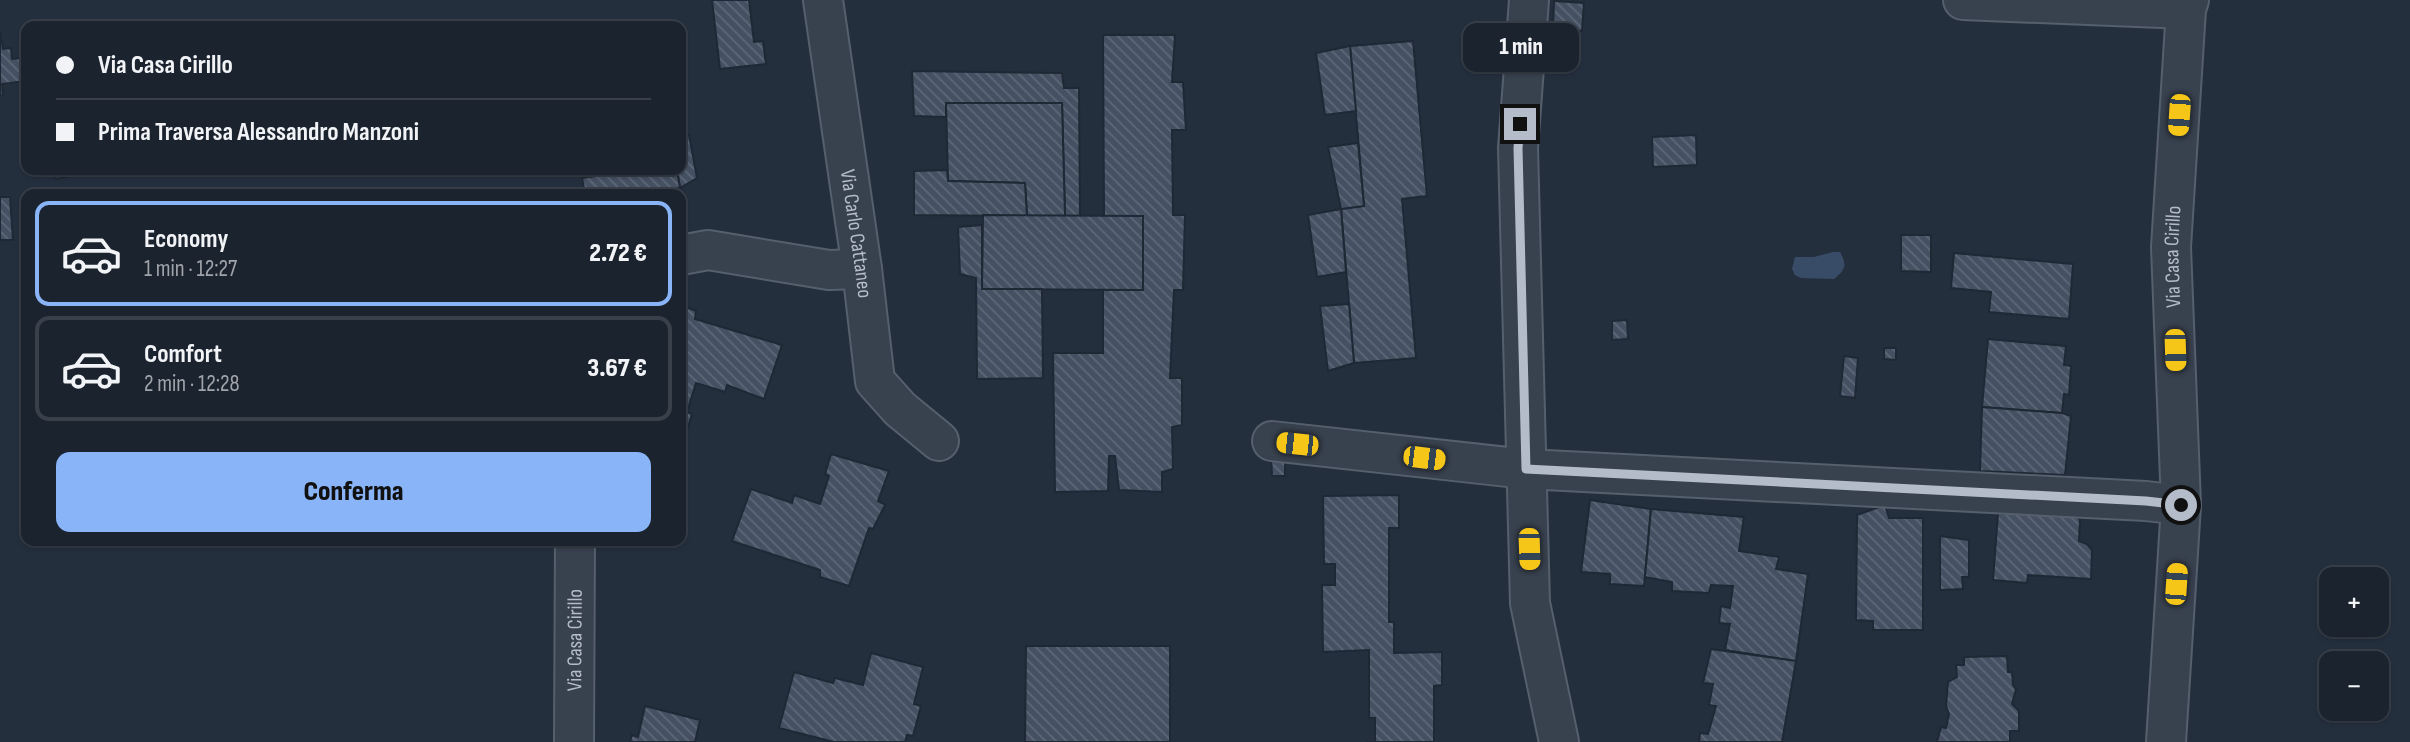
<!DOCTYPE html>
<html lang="it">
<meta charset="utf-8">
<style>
body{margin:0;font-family:"Sofia Sans Condensed",sans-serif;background:#282f3a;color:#f1f3f6;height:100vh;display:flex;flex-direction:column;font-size:26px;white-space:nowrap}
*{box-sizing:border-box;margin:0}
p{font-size:23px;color:#a0a4aa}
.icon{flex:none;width:38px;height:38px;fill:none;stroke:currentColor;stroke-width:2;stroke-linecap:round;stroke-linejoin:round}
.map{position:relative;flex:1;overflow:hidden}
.details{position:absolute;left:21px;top:189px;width:665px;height:357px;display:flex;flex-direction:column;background:#1b232e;border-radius:14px;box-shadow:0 2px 5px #0004,0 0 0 2px #39404a}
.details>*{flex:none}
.guide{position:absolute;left:21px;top:21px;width:665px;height:154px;border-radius:14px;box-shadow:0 2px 5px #0004,0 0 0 2px #39404a;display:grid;align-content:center;height:154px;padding:0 35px;background:#1b232e}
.buttons{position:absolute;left:2319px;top:567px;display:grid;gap:14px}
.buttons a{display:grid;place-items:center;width:70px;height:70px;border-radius:14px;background:#1b232e;box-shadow:0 2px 5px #0004,0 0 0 2px #39404a;font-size:35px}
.end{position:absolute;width:32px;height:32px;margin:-16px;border:9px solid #b4bcc9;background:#111;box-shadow:0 0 0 4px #111}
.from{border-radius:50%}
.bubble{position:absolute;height:49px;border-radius:14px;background:#1b232e;box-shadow:0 2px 5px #0004,0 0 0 2px #39404a;font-size:23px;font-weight:800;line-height:49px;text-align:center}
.car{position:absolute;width:21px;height:42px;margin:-21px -10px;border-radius:9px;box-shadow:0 0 5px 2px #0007;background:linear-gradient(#f5c518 24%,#345 0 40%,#f5c518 0 76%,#345 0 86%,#f5c518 0)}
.guide b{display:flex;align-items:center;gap:24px;height:66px;font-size:26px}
.guide b+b{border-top:2px solid #39404a}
.guide i{width:18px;height:18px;background:#f1f3f6}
ul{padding:12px 0 0;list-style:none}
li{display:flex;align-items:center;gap:21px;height:105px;margin:0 14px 10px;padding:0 21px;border:4px solid #39404a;border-radius:14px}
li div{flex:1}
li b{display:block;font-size:26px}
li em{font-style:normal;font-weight:800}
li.current{border-color:#8ab4f8}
li>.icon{width:63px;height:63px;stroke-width:1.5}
.button{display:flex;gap:14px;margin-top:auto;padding:14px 35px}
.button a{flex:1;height:80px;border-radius:14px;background:#8ab4f8;color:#111;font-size:28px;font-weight:800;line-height:80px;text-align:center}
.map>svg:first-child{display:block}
.water{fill:#394c67}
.building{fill:url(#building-back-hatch);stroke:#1f2835;stroke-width:2}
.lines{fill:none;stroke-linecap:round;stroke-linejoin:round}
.minor-casing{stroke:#565f6c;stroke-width:42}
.minor{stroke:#38414e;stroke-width:38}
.route{stroke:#b4bcc9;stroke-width:9}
.labels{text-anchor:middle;stroke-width:7;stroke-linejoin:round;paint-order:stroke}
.street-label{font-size:21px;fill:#b4bcc9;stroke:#1d2633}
</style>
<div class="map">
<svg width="2410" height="742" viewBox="0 0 2410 742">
<defs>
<pattern id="building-back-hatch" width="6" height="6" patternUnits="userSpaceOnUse" patternTransform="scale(1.75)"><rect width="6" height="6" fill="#455162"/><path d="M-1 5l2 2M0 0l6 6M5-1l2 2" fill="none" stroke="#5d6877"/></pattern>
</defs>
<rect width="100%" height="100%" fill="#242f3e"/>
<path class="water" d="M1833,252H1840C1847,265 1846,269 1834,279L1801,278L1795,275L1792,269L1795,257H1814Z"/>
<g class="building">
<polygon points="712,0 749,0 754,42 763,41 766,64 720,69"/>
<polygon points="1554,1 1584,3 1582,31 1553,29"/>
<polygon points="0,32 3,49 11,48 12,59 22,58 25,81 2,84 3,95 0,96"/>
<polygon points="1103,35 1175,35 1172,82 1183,82 1186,130 1172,130 1173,215 1185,215 1183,290 1174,290 1170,378 1182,378 1182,425 1172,427 1173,469 1162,472 1162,492 1119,490 1115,456 1109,456 1108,491 1055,492 1053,353 1103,353 1103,290 1143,290 1143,216 1104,217"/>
<polygon points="1413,41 1427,196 1402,199 1416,358 1354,363 1341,209 1364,206 1350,46"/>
<polygon points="1350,46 1356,111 1325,115 1316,53"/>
<polygon points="912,71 1062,73 1064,88 1079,88 1080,216 1065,216 1062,103 946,103 946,117 914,116"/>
<polygon points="946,103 1062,103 1065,216 1027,216 1025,183 948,181"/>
<polygon points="689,135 697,178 680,188 677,170 681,170 681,136"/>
<polygon points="1696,135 1697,165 1653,167 1652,137"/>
<polygon points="1358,143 1364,206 1341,209 1328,147"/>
<polygon points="35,170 96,170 56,179 53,171 37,176"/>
<polygon points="636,170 677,170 680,188 660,191 661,194 585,194 582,178"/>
<polygon points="947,170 948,181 1025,183 1027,216 914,215 914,171"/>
<polygon points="0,197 10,197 13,240 0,240"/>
<polygon points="1341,209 1346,272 1317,277 1308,215"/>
<polygon points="983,215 1143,216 1143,290 982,289"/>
<polygon points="982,225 982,289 1042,289 1043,378 977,379 976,278 960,274 958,227"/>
<polygon points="1901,235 1931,235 1931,272 1901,271"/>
<polygon points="1954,253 2073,264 2069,319 1989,312 1991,292 1951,288"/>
<polygon points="1349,304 1354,363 1328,371 1320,306"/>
<polygon points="681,305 696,311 695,319 782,345 764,399 727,385 725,392 696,383 687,412 692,414 685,437 681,435"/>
<polygon points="1627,320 1628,339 1612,340 1612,321"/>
<polygon points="1988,339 2066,346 2064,365 2071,366 2069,395 2064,394 2062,413 1982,407"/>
<polygon points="1884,348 1896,348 1896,360 1884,359"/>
<polygon points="1844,356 1858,358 1855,398 1840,396"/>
<polygon points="1982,407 2062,413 2071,416 2065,475 1980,471"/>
<polygon points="1285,453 1285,476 1272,476 1271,454"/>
<polygon points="831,454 889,471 878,501 885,505 873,529 869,528 849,586 820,577 820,570 732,541 751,489 792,503 794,495 820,504 829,476 825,474"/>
<polygon points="1399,495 1399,528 1389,528 1389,622 1394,622 1394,653 1442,652 1442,685 1434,686 1434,742 1367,742 1375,742 1375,718 1369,718 1369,650 1323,652 1322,585 1335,585 1335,564 1324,564 1323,496"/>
<polygon points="1590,500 1651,509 1644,586 1610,584 1610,574 1581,572"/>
<polygon points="1885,505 1889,518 1923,518 1923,630 1873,630 1873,621 1856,620 1857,515"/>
<polygon points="2015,508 2074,512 2080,520 2079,541 2087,544 2092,550 2091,579 2028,575 2027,583 1993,580 1998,513 2015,514"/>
<polygon points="1651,509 1744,517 1739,551 1779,557 1776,569 1808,574 1796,661 1725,650 1730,624 1719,623 1721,606 1730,608 1733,586 1711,585 1709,593 1672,591 1672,582 1645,577"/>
<polygon points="1940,536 1969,540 1969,577 1962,577 1963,589 1940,590"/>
<polygon points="1026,646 1170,646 1170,742 1025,742"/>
<polygon points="1711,649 1796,661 1782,742 1699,742 1700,733 1708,734 1716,706 1709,705 1713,684 1703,683"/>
<polygon points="871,653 923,667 914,704 921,706 913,736 907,735 905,742 834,742 779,728 794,672 833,683 835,678 863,685"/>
<polygon points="2007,656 2008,672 2012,672 2013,685 2016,689 2012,704 2019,711 2019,731 2010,731 2010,742 1937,742 1941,727 1946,728 1949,714 1946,706 1948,682 1957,677 1956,665 1964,665 1964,657"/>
<polygon points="645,706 700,720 695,742 630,742 632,735 638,737"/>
</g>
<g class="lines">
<g class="minor-casing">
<g id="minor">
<path id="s1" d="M823,0L862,269L875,381L900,409L939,441"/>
<polyline points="1529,0 1518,148 1530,603 1559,742"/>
<polyline points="1963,0 2186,9"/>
<polyline points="681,255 708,250 829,270 862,269"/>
<polyline points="1272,441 1526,469 2146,501 2181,505"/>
<path id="s2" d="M574,742L575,541"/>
<path id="s3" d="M2166,742L2181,505L2171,247L2186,9L2189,0"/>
</g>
</g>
<use href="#minor" class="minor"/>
</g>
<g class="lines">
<polyline class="route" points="1520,124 1518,148 1526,469 2146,501 2181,505"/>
</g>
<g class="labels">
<g class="street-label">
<text dy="7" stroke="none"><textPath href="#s1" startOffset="236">Via Carlo Cattaneo</textPath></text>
<text dy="7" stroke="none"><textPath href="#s3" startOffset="486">Via Casa Cirillo</textPath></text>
<text dy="7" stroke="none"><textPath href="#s2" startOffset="102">Via Casa Cirillo</textPath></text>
</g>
</g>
</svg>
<div class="buttons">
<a>+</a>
<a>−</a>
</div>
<i class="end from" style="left:2181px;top:505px"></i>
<i class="end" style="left:1520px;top:124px"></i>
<div class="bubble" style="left:1463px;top:23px;width:116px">1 min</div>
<i class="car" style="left:2179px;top:115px;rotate:184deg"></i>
<i class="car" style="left:2175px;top:350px;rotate:178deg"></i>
<i class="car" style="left:1297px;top:444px;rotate:276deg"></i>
<i class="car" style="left:1424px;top:458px;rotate:97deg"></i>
<i class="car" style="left:1529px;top:549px;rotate:178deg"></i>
<i class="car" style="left:2176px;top:584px;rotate:4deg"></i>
<div class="guide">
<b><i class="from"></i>Via Casa Cirillo</b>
<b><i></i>Prima Traversa Alessandro Manzoni</b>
</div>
<section class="details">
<ul>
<li class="current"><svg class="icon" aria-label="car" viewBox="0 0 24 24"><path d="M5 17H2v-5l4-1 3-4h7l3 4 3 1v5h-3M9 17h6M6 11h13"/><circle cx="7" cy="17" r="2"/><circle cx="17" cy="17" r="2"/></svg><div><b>Economy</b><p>1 min · 12:27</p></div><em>2.72 €</em></li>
<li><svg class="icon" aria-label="car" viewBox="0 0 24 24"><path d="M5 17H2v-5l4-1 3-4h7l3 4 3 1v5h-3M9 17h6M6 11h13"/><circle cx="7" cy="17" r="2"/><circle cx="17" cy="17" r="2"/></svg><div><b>Comfort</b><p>2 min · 12:28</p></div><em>3.67 €</em></li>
</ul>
<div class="button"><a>Conferma</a></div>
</section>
</div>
